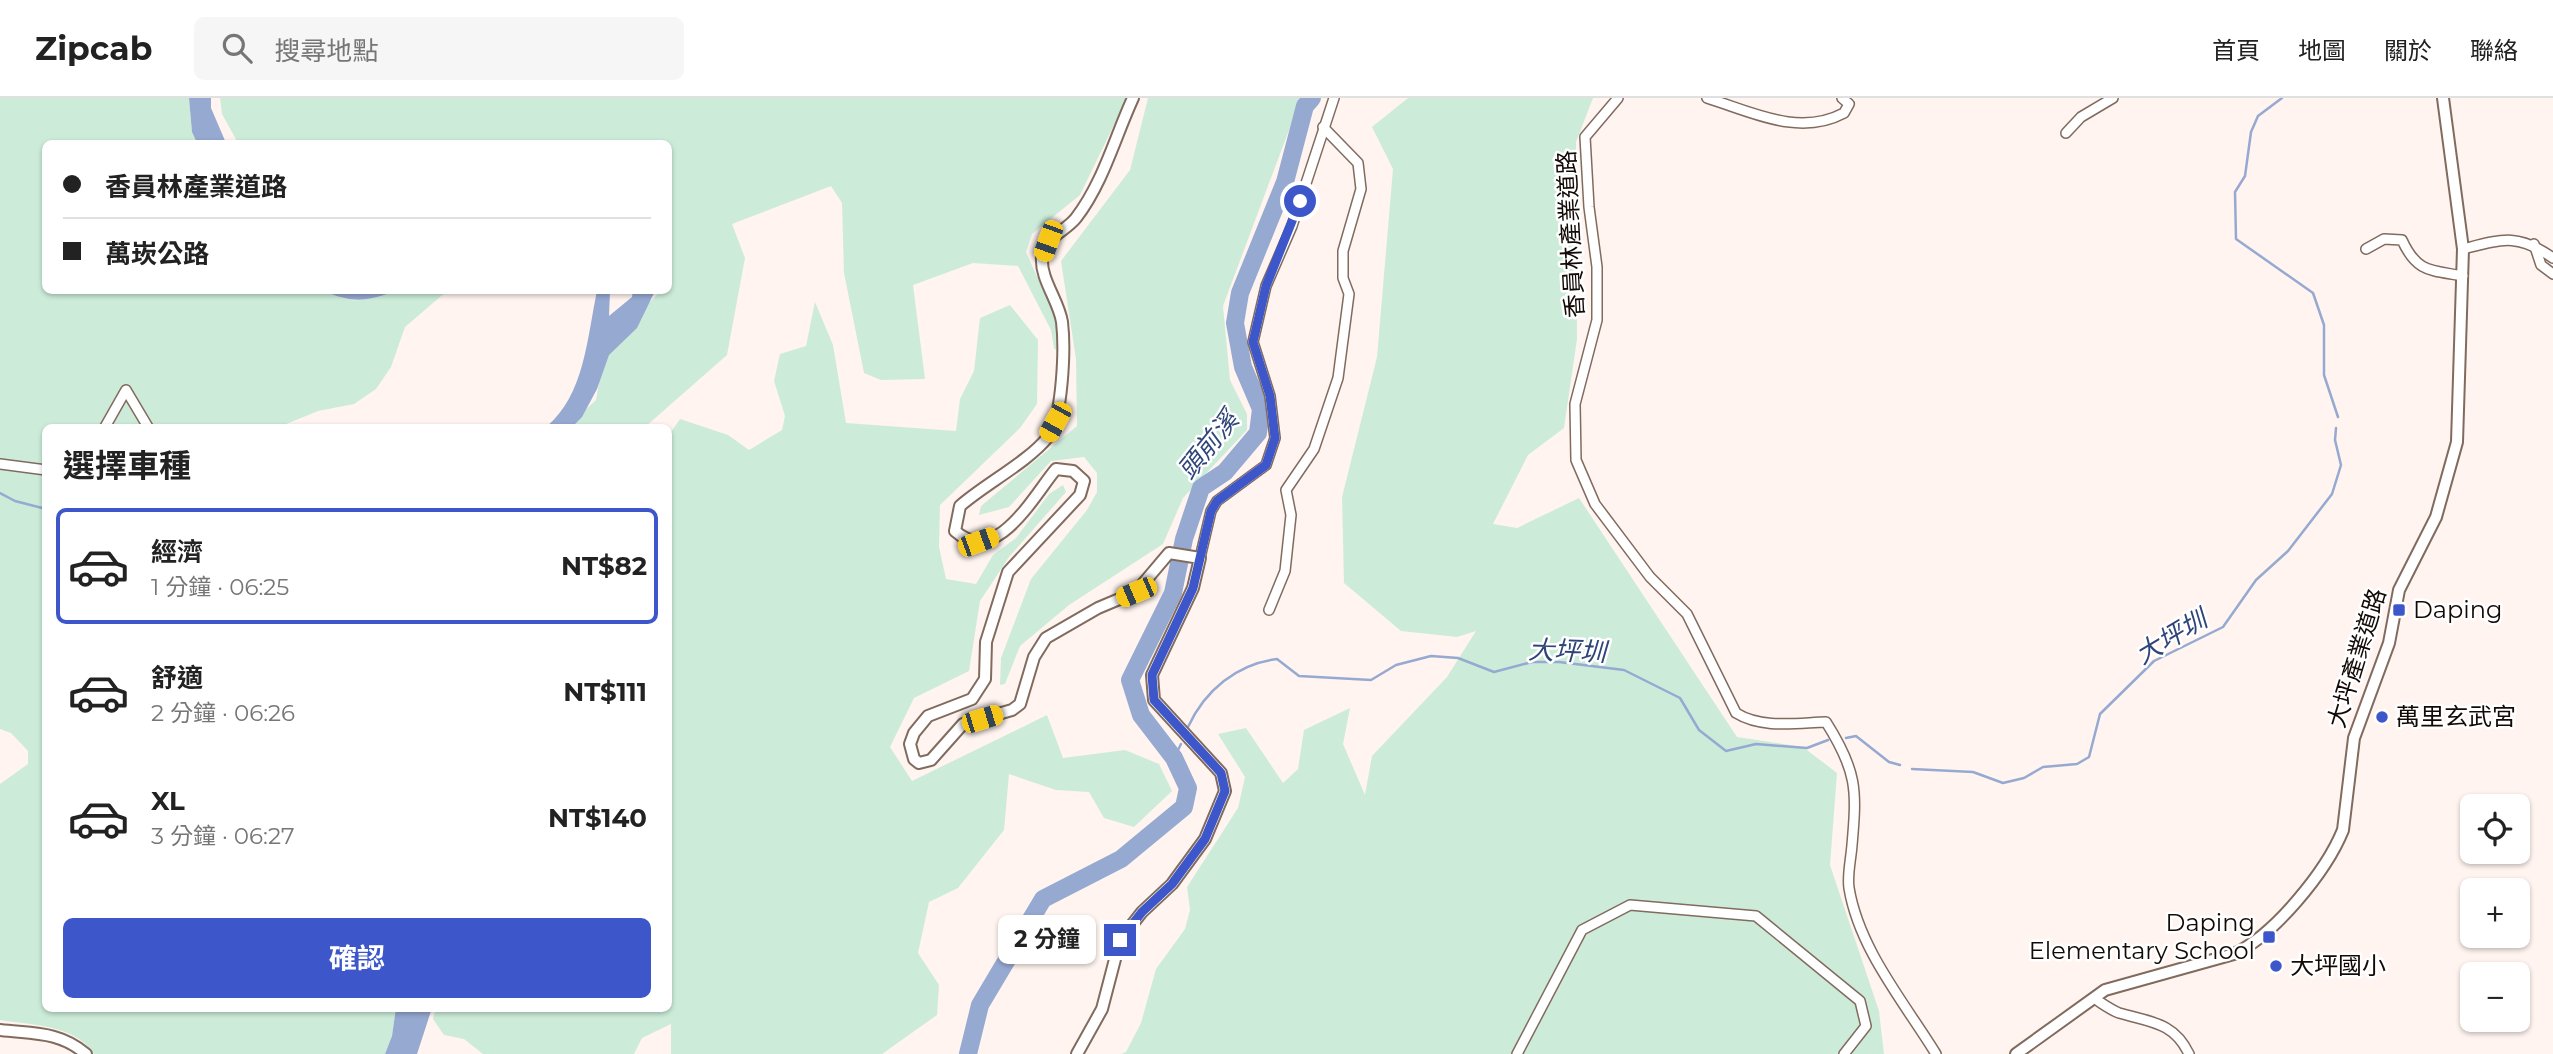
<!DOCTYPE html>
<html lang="zh-TW">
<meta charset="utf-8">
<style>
body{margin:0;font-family:Montserrat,"Noto Sans TC",sans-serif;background:#f6f6f6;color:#222;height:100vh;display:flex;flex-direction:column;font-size:26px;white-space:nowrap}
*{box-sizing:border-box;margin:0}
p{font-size:23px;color:#767676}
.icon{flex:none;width:38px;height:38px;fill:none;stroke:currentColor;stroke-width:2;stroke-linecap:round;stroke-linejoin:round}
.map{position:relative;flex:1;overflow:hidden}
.panel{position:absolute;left:42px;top:326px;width:630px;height:588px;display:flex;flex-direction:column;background:#fff;border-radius:10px;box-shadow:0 2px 5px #0004}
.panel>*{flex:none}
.top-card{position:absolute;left:42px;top:42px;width:630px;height:154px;border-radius:10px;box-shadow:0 2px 5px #0004;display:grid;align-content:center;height:154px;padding:0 21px;background:#fff}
.tools{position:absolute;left:2460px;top:696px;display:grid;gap:14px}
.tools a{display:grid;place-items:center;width:70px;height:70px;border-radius:10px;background:#fff;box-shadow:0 2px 5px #0004;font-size:35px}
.end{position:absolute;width:32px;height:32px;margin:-16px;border:9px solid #3d57ca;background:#fff;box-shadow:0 0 0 4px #fff}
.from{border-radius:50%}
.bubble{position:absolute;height:49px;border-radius:10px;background:#fff;box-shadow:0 2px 5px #0004;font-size:23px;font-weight:700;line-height:49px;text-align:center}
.car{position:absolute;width:21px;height:42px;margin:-21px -10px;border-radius:9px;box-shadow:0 0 5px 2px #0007;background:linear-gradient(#f5c518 24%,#345 0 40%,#f5c518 0 76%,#345 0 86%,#f5c518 0)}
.top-card b{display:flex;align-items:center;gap:24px;height:66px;font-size:26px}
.top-card b+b{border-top:2px solid #e0e0e0}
.top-card i{width:18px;height:18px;background:#222}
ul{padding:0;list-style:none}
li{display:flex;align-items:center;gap:21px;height:116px;margin:0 14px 10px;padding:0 7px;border:4px solid transparent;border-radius:10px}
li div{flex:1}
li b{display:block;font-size:26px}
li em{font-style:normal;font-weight:700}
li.active{border-color:#3d57ca}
li>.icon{width:63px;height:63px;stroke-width:1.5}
h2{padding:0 21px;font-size:32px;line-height:84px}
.cta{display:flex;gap:14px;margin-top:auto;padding:14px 21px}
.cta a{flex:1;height:80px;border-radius:10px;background:#3d57ca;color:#fff;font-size:28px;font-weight:700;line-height:80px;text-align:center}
header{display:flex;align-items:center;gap:42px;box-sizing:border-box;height:98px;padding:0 35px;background:#fff;border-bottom:2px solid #e0e0e0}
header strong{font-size:33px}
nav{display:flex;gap:38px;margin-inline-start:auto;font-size:24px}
.search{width:490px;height:63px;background:#f6f6f6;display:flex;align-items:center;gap:18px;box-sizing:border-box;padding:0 24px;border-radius:10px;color:#767676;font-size:26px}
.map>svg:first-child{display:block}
.green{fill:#ccecd9}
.water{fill:#96a9d1}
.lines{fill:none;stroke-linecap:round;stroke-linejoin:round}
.stream{stroke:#96a9d1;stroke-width:2.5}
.river{stroke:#96a9d1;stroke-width:18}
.minor-casing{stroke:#816b5f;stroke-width:12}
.tertiary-casing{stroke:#816b5f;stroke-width:14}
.minor{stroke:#fff;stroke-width:9}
.tertiary{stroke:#fff;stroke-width:10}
.route{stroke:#3d57ca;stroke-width:9}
.poi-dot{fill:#3d57ca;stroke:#fff;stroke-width:2.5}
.labels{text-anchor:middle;stroke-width:5;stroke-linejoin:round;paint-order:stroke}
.street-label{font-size:24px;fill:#120a06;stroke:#fff}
.poi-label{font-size:24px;fill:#120a06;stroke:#fff;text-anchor:start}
.water-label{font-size:26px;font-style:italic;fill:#2f4579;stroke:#fff}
</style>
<header>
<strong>Zipcab</strong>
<div class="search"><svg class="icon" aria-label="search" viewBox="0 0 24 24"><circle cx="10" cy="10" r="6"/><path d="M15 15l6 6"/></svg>搜尋地點</div>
<nav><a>首頁</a><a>地圖</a><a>關於</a><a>聯絡</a></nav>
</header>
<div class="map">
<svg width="2553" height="956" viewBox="0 0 2553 956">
<rect width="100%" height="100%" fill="#fff4ef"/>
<g class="green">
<path d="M0,0H189L192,34L197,45L46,46V192H325C362,211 362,199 395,193C411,190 430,193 447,193L405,229L391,269L376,291L354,306L318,313L279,329H46V910H396L392,938L385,956H94C76,927 31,927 0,922V686L28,666V653L11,635L0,631Z"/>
<polygon points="220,0 1127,0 1080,97 1032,136 1026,154 1057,223 1057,253 1054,250 1051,232 1018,168 973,165 913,187 925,281 881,282 864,275 844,175 842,105 831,88 732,126 745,160 727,257 645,329 567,329 596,302 606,246 661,193 668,192 668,46 238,45 222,16"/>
<polygon points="1148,0 1301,0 1223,208 1230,282 1247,316 1247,332 1183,400 1163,446 1069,507 1020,548 1005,586 1000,587 1001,560 1031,481 1087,412 1097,394 1097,375 1084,359 1051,363 1009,409 979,417 981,408 1077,328 1076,261 1061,163 1130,72"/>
<polygon points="1408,0 1593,0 1576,44 1577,241 1564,330 1528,357 1493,426 1517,430 1579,400 1737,639 1803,649 1837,675 1830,767 1879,913 1884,956 1121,956 1126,954 1141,925 1156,871 1185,831 1190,812 1187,789 1238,710 1245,679 1218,636 1246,630 1283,685 1298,671 1304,632 1350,610 1343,646 1365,697 1372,658 1447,579 1476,533 1457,539 1401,533 1344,485 1342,399 1377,259 1393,71 1372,29"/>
<polygon points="815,204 833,247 846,325 956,333 960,301 974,273 980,220 1010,207 1038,242 1037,306 1020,330 940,407 939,449 946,481 976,486 993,457 1016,440 1049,396 1063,387 1066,394 1009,459 980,503 969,573 914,600 890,649 912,683 1047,617 1063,660 1125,652 1159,666 1172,693 1134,729 1104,720 1089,694 1056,692 1009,676 1004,732 958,790 929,804 918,855 939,887 937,917 882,956 671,956 671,926 642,940 634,956 483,956 464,941 444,937 433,921 436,910 668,910 669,337 680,321 728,337 749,352 782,332 785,318 774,283 780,256 806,248"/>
</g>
<g class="water">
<polygon points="189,0 211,0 211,10 226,45 197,45 192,34"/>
<path d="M325,193V192L396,193C368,203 352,206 325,193Z"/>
<path d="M597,193H610L609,218L632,199L633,193H655L637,230L609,257L597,291L582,319L572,329H546C585,297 587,239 597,193Z"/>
<polygon points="396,910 432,910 417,956 385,956 392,938"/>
</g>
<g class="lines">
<g class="stream">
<polyline points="2282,0 2258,18 2251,34 2245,78 2235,94 2236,141 2313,195 2324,227 2324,277 2338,319"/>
<polyline points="0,395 15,403 46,411"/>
<path d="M1188,629C1205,592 1237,566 1277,561L1299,578L1371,582L1396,567L1431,558L1458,560L1494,574L1532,564H1559L1624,572L1680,600L1699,632L1726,653L1756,646L1807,650L1828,642"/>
<polyline points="1846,640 1856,638 1889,664 1900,667"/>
<polyline points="1174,660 1181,646"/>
<polyline points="1912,671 1973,674 2003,685 2024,680 2043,669 2077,666 2089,659 2100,616 2154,563 2223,529 2256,482 2288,453 2332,396 2341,367 2335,342 2336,330"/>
</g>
<polyline class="river" points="968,956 980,907 1043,801 1121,761 1184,709 1188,690 1174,660 1141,617 1130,582 1173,495 1184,441 1201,390 1225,374 1258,335 1261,311 1243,269 1235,225 1240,195 1285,84 1305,8 1312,0"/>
<g class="minor-casing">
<g id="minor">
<path d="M1618,0L1585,39L1589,109L1597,169V222L1575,306L1576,362L1595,406L1650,479L1687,516L1736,615C1762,631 1796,625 1826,624C1857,673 1857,691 1852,747C1851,761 1847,777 1849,790C1859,851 1904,904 1936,956"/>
<path d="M1707,0C1752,14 1799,39 1844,15L1849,6L1842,0"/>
<polyline points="2066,35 2081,19 2113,0"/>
<polyline points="2534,146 2541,167 2553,176"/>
<path d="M2366,151L2384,141L2402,142C2417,175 2431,172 2463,178"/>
<path d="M2463,151C2502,141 2518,135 2553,160"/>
<polyline points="105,329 126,292 148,329"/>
<polyline points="0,366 46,372"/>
<polyline points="1200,460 1211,413 1217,403 1266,367 1275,340 1270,298 1253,244 1266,188 1292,128 1334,0"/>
<polyline points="1269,512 1285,473 1291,417 1286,392 1314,351 1338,280 1349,196 1343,180 1343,153 1361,91 1358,65 1323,29"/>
<path d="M2095,901C2103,906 2111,912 2119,915C2150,924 2174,924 2189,956"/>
<polyline points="1517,956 1582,832 1630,807 1756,818 1860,903 1866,928 1844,956"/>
</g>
</g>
<g class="tertiary-casing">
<g id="tertiary">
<path d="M0,932C33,936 59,933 86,956"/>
<path d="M1077,956L1102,911L1120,842L1142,814L1172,786L1205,741L1225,693L1221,675L1154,602L1152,577L1193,490L1200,460L1169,455L1136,494L1098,510L1046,540L1034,559L1020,606L1012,612L963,626L931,662L919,665L914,661L910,646L914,635L928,618L972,601L985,581L986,544L1008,474L1080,397L1084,383L1073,373L1056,371C1034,397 996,470 955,433L960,408C985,386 1028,364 1048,339C1063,319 1065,249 1062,224C1059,203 1040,181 1042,159C1045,138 1065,134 1076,120C1103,85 1115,39 1133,0"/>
<path d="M2016,956L2105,892L2234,856C2274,837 2326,774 2343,732L2354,640L2389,545L2399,492L2436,419L2457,344L2463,151L2443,0"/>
</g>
</g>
<use href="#minor" class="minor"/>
<use href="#tertiary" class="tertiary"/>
</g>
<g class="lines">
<polyline class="route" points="1120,842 1142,814 1172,786 1205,741 1225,693 1221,675 1154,602 1152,577 1193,490 1211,413 1217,403 1266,367 1275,340 1270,298 1253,244 1266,188 1300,103"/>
</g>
<g class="poi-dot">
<rect x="2392" y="505" width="14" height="14" rx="3.5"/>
<circle cx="2382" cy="619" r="7"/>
<rect x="2262" y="832" width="14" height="14" rx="3.5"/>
<circle cx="2276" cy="868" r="7"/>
</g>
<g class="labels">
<g class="street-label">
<text transform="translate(1571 136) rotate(-93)" y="8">香員林產業道路</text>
<text transform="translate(2357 560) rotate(-73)" y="8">大坪產業道路</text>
</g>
<g class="poi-label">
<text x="2413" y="520">Daping</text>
<text x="2396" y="627">萬里玄武宮</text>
<text x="2255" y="833" text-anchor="end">Daping<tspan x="2255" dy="28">Elementary School</tspan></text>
<text x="2290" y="876">大坪國小</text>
</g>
<g class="water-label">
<text transform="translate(1208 347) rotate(-51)" y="9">頭前溪</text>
<text transform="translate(2171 539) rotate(-31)" y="9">大坪圳</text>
<text transform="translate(1567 553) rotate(2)" y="9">大坪圳</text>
</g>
</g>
</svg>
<div class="tools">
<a><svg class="icon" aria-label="locate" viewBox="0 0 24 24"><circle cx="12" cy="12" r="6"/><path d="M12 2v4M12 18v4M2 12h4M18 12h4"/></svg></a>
<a>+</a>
<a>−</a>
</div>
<i class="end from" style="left:1300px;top:103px"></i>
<i class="end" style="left:1120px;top:842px"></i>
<div class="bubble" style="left:998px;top:817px;width:98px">2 分鐘</div>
<i class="car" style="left:1048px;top:143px;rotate:200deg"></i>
<i class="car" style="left:1055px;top:324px;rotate:209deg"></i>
<i class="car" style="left:978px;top:444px;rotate:70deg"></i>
<i class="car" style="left:1136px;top:494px;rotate:247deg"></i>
<i class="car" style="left:982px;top:621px;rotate:73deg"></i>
<div class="top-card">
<b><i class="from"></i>香員林產業道路</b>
<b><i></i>萬崁公路</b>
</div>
<section class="panel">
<h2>選擇車種</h2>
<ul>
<li class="active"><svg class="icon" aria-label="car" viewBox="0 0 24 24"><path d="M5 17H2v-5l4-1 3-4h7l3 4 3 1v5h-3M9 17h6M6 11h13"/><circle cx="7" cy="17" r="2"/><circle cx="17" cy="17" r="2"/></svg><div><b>經濟</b><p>1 分鐘 · 06:25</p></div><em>NT$82</em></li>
<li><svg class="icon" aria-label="car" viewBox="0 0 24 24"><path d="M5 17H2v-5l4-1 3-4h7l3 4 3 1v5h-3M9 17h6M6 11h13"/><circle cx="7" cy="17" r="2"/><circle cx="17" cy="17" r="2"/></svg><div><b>舒適</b><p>2 分鐘 · 06:26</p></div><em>NT$111</em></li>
<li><svg class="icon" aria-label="car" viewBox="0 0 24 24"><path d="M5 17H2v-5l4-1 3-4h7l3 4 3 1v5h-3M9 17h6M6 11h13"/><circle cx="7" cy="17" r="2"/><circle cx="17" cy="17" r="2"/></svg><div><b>XL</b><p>3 分鐘 · 06:27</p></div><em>NT$140</em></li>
</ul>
<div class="cta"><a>確認</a></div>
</section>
</div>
